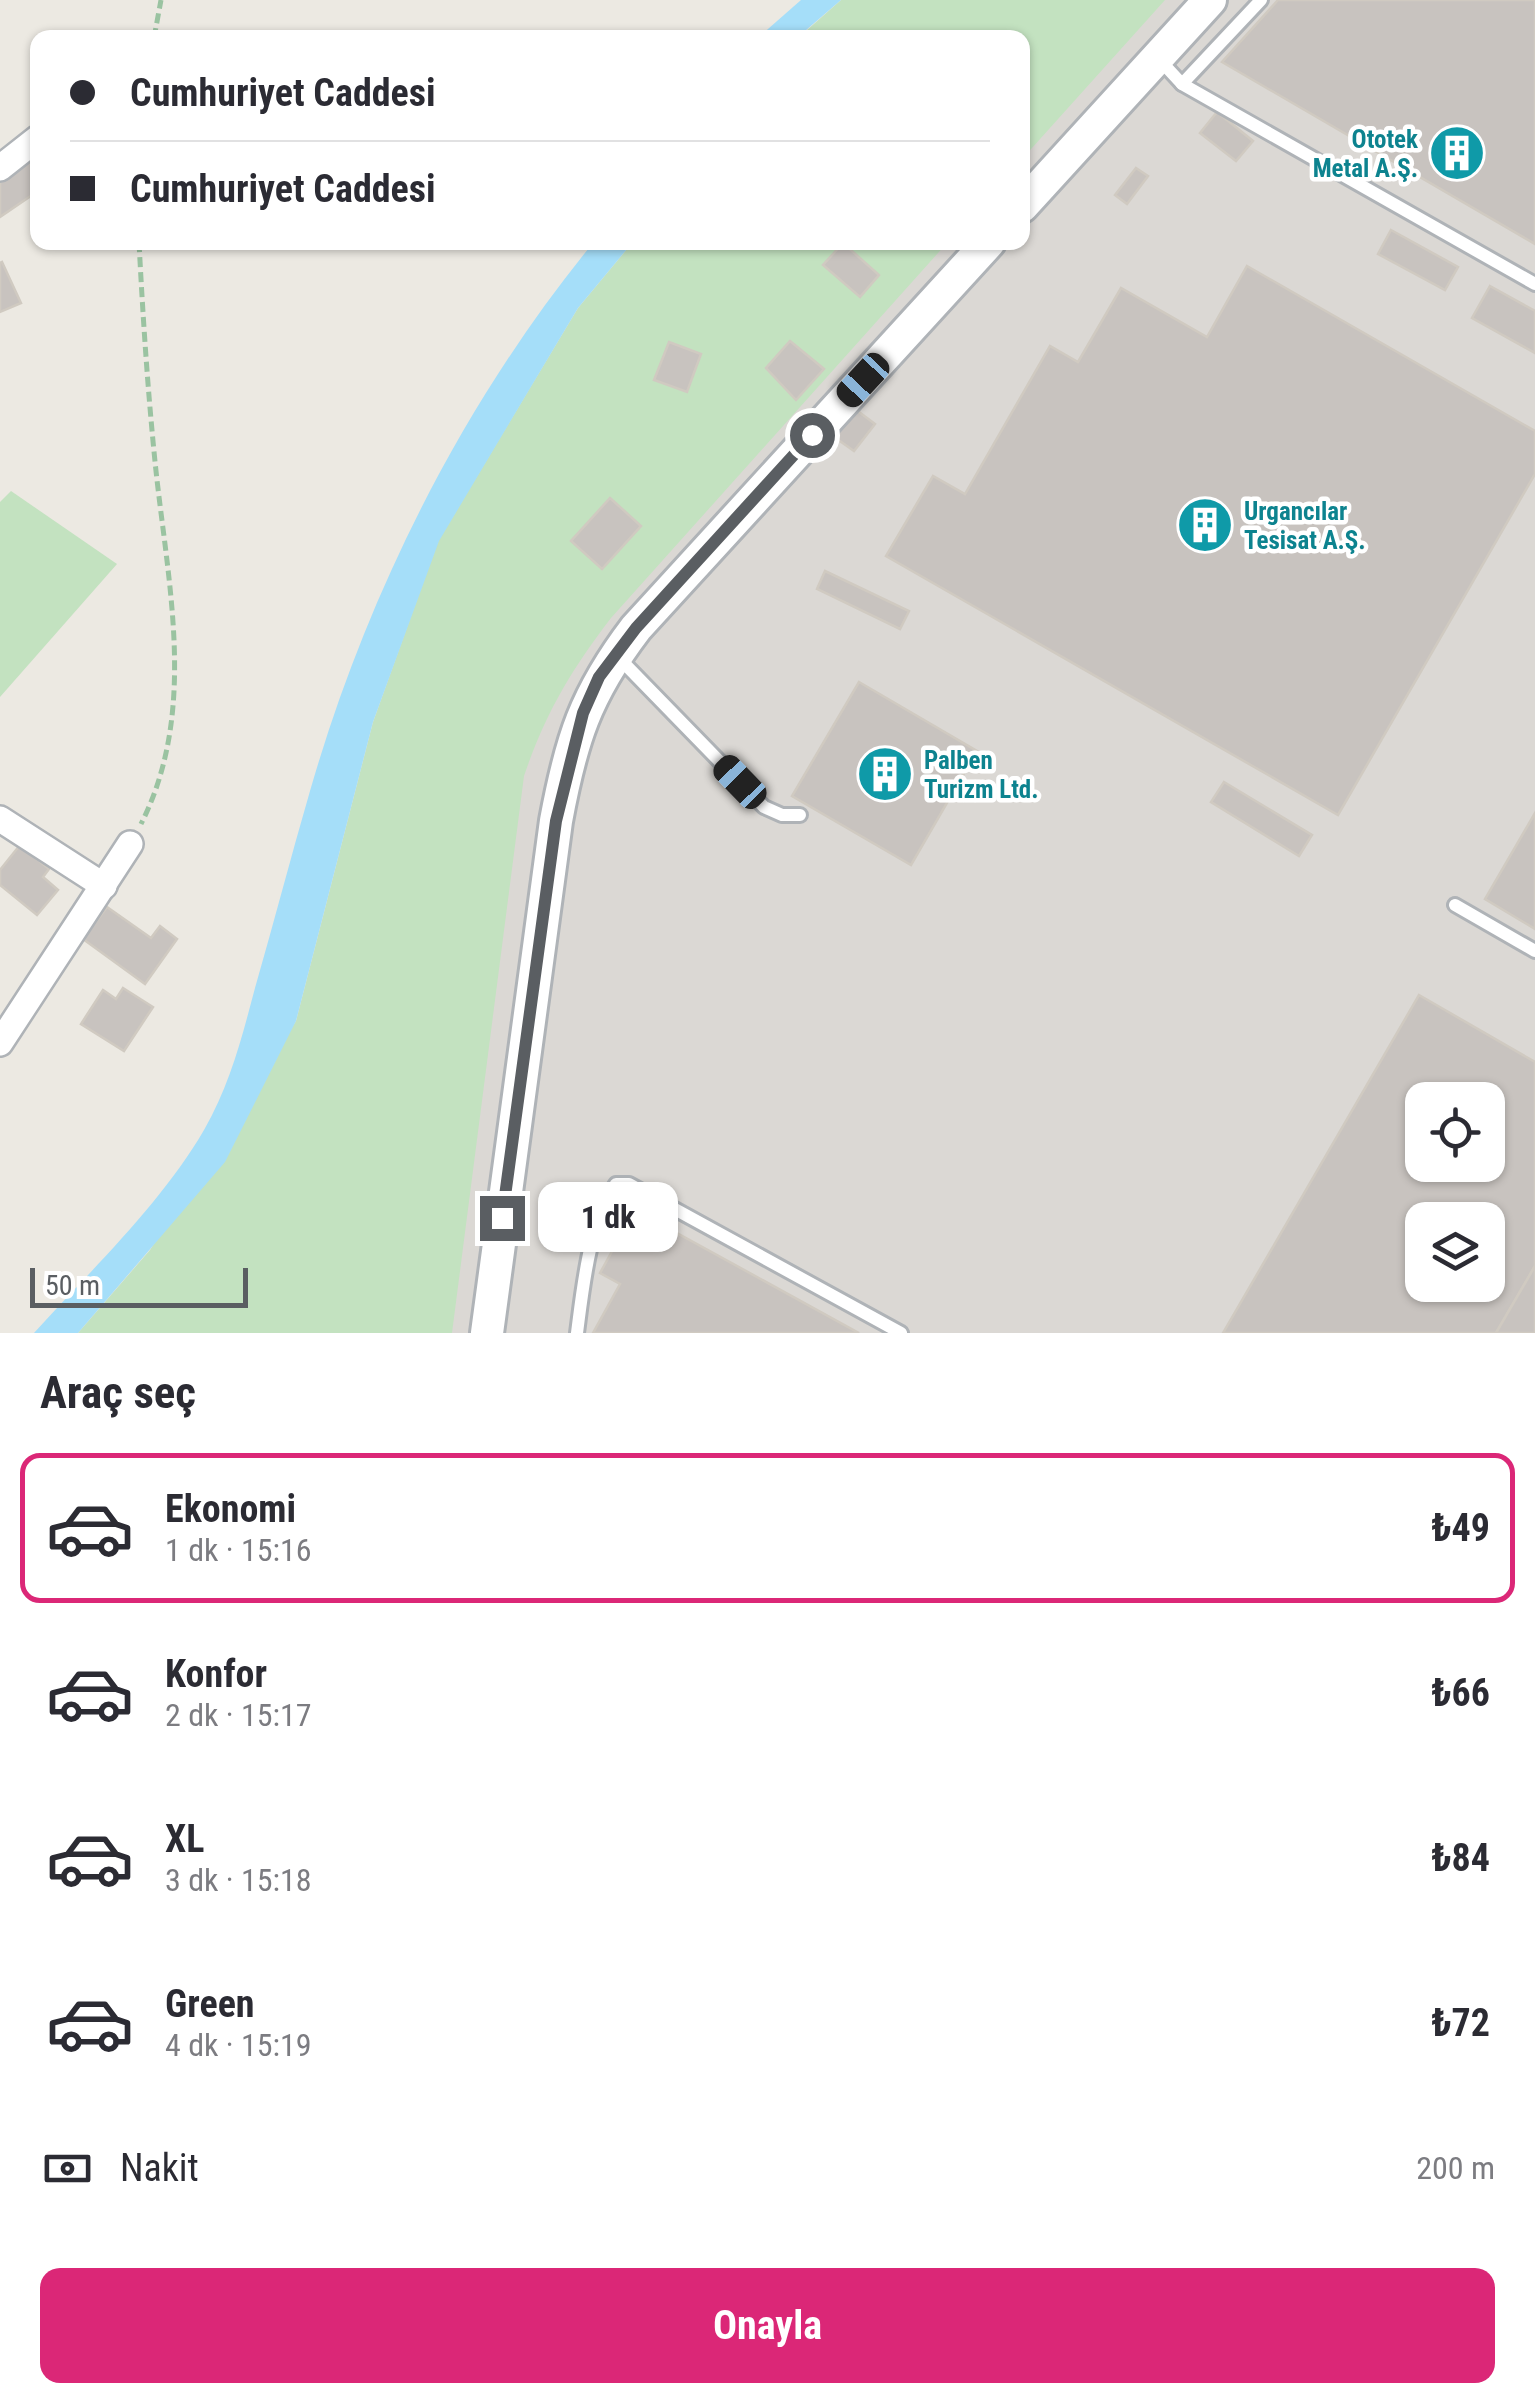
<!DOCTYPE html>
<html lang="tr">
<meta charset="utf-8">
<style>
body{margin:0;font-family:"Roboto Condensed",sans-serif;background:#f2f2f3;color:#2b2b33;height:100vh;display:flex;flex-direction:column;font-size:38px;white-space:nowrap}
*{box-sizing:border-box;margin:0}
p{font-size:32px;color:#7c7c81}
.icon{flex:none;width:55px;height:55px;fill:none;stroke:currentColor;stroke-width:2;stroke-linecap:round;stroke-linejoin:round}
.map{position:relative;height:1333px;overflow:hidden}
.sheet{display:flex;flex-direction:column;background:#fff;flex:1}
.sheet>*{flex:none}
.hud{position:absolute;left:30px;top:30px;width:1000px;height:220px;border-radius:20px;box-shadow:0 2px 8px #0004;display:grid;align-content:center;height:220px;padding:0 40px;background:#fff}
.fabs{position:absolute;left:1405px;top:1082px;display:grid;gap:20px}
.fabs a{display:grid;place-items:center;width:100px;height:100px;border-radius:20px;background:#fff;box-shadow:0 2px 8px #0004;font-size:50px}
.scale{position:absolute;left:30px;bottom:25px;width:218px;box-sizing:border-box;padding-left:10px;border:5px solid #5a5e62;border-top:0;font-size:28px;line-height:35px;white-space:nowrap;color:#5a5e62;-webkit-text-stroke:8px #fff;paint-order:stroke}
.end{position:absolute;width:45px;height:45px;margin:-22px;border:12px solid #5a5e62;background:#fff;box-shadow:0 0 0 5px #fff}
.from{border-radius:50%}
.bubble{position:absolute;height:70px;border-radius:20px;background:#fff;box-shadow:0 2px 8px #0004;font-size:32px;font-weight:700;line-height:70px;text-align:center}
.car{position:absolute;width:30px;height:60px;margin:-30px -15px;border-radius:12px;box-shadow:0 0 8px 2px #0007;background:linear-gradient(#222 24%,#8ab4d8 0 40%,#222 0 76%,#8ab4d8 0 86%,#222 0)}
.hud b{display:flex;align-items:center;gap:35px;height:95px;font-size:38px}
.hud b+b{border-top:2px solid #e1e1e2}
.hud i{width:25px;height:25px;background:#2b2b33}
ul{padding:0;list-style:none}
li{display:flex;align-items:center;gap:30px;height:150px;margin:0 20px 15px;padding:0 20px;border:5px solid transparent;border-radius:20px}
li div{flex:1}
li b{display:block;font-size:38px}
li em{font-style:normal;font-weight:700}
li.selected{border-color:#db2777}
li>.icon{width:90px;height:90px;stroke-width:1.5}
h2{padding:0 40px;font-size:45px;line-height:120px}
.pay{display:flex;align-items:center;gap:25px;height:110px;padding:0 40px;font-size:38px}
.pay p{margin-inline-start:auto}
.cta{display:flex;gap:20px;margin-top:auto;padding:20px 40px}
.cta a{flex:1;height:115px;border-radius:20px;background:#db2777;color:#fff;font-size:40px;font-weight:700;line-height:115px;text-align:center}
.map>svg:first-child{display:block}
.industrial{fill:#dbd8d4;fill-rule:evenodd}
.green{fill:#c3e2c0}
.water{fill:#a5def9}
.building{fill:#c8c3bf;stroke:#d0cac1;stroke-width:2.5;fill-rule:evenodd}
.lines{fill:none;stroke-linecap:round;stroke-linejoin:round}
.service-casing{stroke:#afb3b7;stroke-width:18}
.minor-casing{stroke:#afb3b7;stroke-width:30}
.tertiary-casing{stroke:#afb3b7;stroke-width:38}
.path{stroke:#9ac3a1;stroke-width:5;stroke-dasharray:10 5;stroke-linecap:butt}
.service{stroke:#fff;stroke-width:12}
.minor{stroke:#fff;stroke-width:25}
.tertiary{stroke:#fff;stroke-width:32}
.route{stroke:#5a5e62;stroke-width:12}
.labels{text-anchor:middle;stroke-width:9;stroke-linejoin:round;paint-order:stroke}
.culture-label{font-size:25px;font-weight:bold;fill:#0d838f;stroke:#fff;text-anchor:start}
</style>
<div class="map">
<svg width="1535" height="1333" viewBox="0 0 1535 1333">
<rect width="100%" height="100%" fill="#ece9e2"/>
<path class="industrial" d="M1031,0H1535V1333H361L494,643L828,243L1022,242V38ZM1422,1100H1488V1165H1422ZM1422,1220H1488V1285H1422Z"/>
<g class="green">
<polygon points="841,0 1165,0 1023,158 1022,38 798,38"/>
<path d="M632,243H947L611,618C571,670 545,714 524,776L452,1333H78L150,1250L296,1021L373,722L438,541L578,308Z"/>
<polygon points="11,491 117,564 0,697 0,502"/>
</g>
<g class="water">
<polygon points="801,0 841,0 798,37 759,37"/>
<path d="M593,243H632L578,308L439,541L373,722L296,1021L225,1162L78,1333H34C91,1270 161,1204 204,1130C230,1085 242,1037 255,988C274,922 291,856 310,791C367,593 463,402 593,243Z"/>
</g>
<g class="building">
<polygon points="1278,0 1535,0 1535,244 1222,62"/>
<polygon points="1217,112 1253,141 1236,161 1200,133"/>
<polygon points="24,154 38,174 38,191 0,217 0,172"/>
<polygon points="1136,168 1148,176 1127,204 1115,195"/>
<polygon points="1391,230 1458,267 1445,290 1378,254"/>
<polygon points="843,243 879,275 860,297 823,265"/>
<polygon points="2,262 21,303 0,312 0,263"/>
<polygon points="1247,266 1535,431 1535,474 1338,815 886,556 933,476 965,494 1050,346 1078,362 1121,288 1207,337"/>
<polygon points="1490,286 1535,311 1535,353 1472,318"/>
<polygon points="790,341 824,369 796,400 766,368"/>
<polygon points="669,342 701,354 687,392 654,380"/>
<polygon points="851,406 875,424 854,451 830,434"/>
<polygon points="610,498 641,526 602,569 571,541"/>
<polygon points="825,571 909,611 900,629 817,589"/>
<polygon points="859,682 977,751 911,865 792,796"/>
<polygon points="1224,782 1312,835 1299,856 1211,802"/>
<polygon points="1535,813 1535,929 1485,899"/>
<polygon points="20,845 49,869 43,877 58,890 37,915 0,885 0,870"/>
<polygon points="107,907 151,938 160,926 177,939 145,984 83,939"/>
<polygon points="123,988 153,1007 124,1051 81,1024 103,990 116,999"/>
<path d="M1419,995L1535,1062V1266L1496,1333H1223ZM1422,1100H1488V1165H1422ZM1422,1220H1488V1285H1422Z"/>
<polygon points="635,1210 859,1333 593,1333 620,1284 600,1273"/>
<polygon points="1535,1266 1535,1333 1496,1333"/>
</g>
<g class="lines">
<g class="service-casing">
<g id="service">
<polyline points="1158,58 1182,84 1535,284"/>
<polyline points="1182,84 1261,0"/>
<polyline points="618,657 764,807 782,815 800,815"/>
<polyline points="1455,905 1535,951"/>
<path d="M577,1333C583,1287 589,1223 616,1184H629L901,1333"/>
</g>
</g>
<g class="minor-casing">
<g id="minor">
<polyline points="0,168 38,138"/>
<polyline points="0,819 104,886"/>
<polyline points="0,1043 130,844"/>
</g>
</g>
<g class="tertiary-casing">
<g id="tertiary">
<polyline points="1022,206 1210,0"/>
<path d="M487,1333L556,821C571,740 585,695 636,628L989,242"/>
</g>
</g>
<g class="path">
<polyline points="154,38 161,0"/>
<path d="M139,242C143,319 148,395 156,471C169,590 197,713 141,824"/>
</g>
<use href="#service" class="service"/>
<use href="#minor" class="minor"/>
<use href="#tertiary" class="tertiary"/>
</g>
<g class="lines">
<polyline class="route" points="502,1218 556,821 583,713 599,677 636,628 812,435"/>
</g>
<defs>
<g id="building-disc" transform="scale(2.875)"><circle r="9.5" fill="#0f9aa8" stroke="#fff"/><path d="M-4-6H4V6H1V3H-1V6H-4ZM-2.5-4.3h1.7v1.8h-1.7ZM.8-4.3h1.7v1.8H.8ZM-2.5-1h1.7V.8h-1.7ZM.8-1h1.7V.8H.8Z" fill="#fff"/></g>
</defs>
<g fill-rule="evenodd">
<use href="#building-disc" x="1457" y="153"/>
<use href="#building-disc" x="1205" y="525"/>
<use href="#building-disc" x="885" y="774"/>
</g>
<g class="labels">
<g class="culture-label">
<text x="1418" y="148" text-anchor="end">Ototek<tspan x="1418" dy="29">Metal A.Ş.</tspan></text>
<text x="1244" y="520">Urgancılar<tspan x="1244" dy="29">Tesisat A.Ş.</tspan></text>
<text x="924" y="769">Palben<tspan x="924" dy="29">Turizm Ltd.</tspan></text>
</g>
</g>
</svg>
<div class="fabs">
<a><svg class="icon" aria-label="locate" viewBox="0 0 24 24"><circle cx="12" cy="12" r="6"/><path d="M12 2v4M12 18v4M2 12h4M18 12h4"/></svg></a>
<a><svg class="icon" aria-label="layers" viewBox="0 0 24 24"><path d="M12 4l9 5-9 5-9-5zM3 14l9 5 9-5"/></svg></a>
</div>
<div class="scale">50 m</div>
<i class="end from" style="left:812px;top:435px"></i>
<i class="end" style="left:502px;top:1218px"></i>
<div class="bubble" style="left:538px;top:1182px;width:140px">1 dk</div>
<i class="car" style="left:863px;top:380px;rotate:223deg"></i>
<i class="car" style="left:740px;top:782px;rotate:316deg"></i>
<div class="hud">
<b><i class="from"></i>Cumhuriyet Caddesi</b>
<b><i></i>Cumhuriyet Caddesi</b>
</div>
</div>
<section class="sheet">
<h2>Araç seç</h2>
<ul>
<li class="selected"><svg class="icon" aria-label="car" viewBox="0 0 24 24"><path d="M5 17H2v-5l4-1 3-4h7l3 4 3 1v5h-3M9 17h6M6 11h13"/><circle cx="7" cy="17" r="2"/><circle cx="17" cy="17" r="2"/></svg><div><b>Ekonomi</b><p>1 dk · 15:16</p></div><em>₺49</em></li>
<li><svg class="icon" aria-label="car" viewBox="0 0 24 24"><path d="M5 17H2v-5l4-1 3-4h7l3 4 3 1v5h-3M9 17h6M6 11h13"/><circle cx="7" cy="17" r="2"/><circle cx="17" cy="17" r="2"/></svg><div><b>Konfor</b><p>2 dk · 15:17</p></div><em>₺66</em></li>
<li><svg class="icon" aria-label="car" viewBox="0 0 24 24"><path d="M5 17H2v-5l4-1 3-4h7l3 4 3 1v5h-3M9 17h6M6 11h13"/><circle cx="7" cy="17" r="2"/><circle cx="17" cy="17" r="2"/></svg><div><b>XL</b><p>3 dk · 15:18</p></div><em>₺84</em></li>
<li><svg class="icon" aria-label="car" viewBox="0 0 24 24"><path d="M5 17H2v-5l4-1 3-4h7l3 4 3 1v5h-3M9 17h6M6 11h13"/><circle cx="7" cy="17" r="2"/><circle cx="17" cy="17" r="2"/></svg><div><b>Green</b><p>4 dk · 15:19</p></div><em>₺72</em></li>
</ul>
<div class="pay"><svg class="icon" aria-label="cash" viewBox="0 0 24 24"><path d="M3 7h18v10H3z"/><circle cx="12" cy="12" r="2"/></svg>Nakit<p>200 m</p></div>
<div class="cta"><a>Onayla</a></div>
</section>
